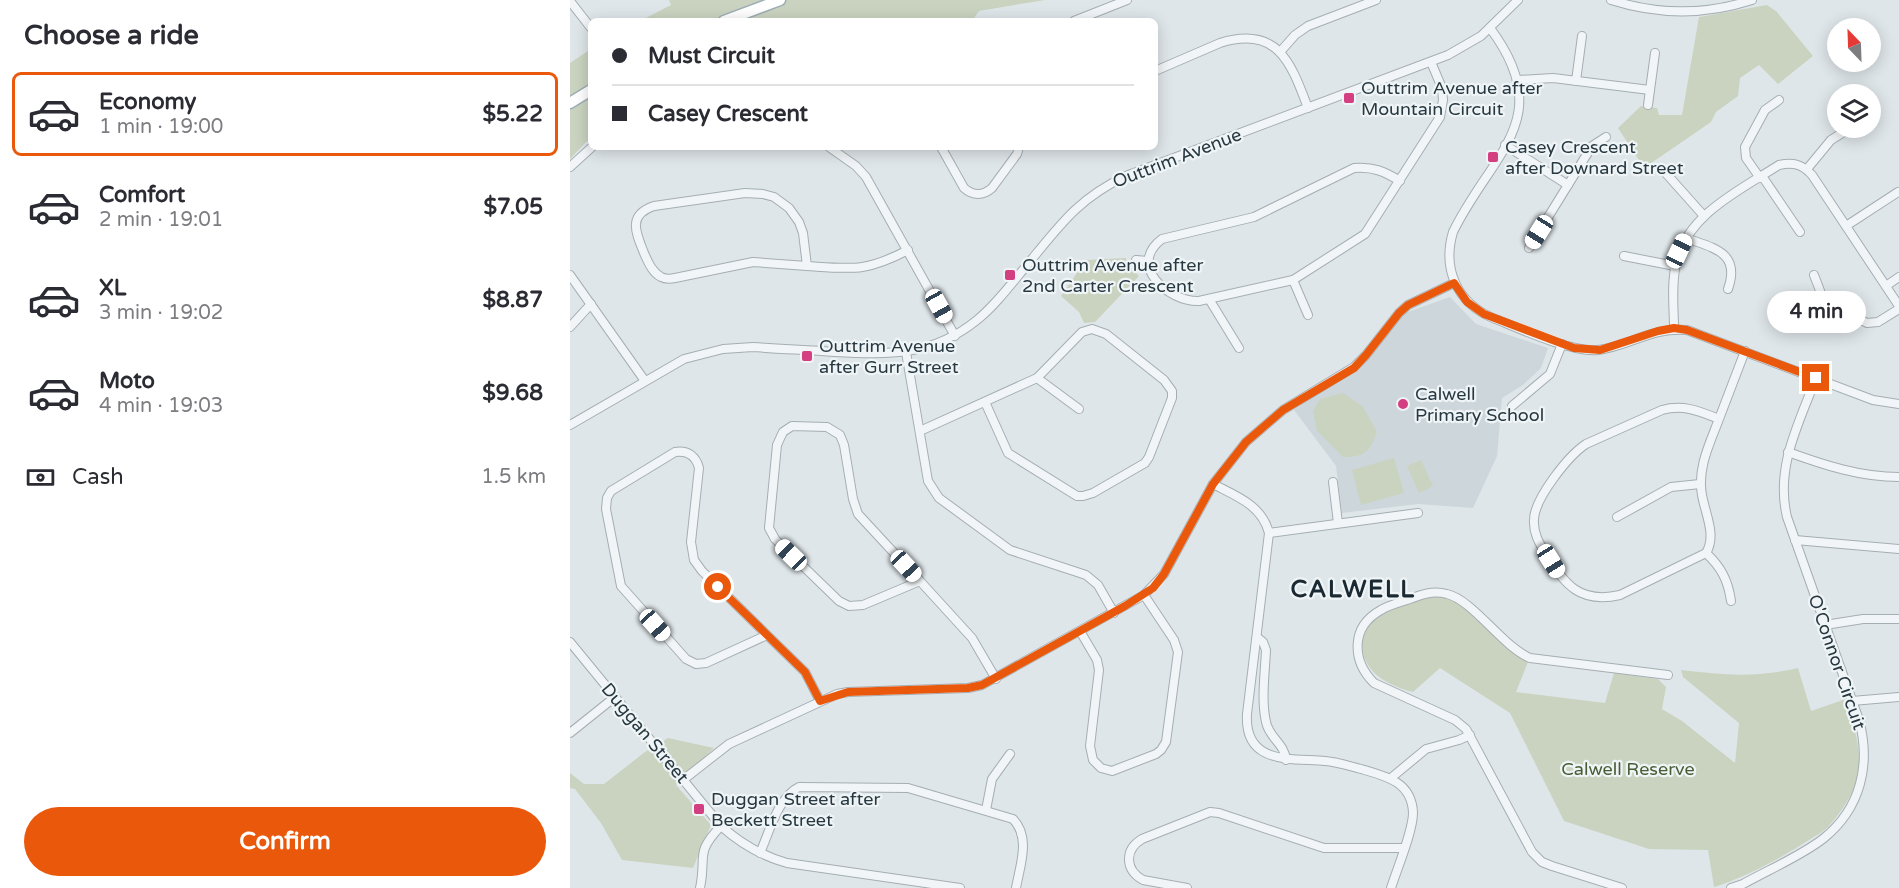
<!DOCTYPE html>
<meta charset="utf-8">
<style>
body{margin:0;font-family:"Varela Round",sans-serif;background:#f7f7f7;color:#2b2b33;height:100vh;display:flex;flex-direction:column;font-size:22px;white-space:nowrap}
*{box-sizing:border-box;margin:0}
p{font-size:20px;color:#7c7c81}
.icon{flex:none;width:33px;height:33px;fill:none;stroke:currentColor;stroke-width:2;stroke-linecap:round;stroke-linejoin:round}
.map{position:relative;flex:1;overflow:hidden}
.side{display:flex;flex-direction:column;background:#fff;width:570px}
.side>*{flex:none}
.top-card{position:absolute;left:18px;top:18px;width:570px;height:132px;border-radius:9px;box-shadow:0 3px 15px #0003;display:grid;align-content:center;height:132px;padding:0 24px;background:#fff}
.needle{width:39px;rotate:337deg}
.buttons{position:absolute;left:1257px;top:18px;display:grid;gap:12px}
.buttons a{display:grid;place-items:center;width:54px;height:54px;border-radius:50%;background:#fff;box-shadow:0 3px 15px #0003;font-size:30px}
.end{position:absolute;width:27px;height:27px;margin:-14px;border:8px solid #ea580c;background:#fff;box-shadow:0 0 0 3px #fff}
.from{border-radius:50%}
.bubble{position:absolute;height:42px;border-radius:21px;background:#fff;box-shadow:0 3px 15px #0003;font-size:20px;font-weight:800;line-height:42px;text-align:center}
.car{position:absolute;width:18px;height:36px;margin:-18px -9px;border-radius:8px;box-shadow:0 0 4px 2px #0007;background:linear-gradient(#fff 24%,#345 0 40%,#fff 0 76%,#345 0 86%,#fff 0)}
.top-card b{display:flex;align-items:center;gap:21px;height:57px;font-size:22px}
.top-card b+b{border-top:2px solid #e1e1e2}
.top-card i{width:15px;height:15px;background:#2b2b33}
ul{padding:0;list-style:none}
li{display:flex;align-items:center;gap:18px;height:84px;margin:0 12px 9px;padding:0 12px;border:3px solid transparent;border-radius:9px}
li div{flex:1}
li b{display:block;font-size:22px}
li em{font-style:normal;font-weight:800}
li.selected{border-color:#ea580c}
li>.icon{width:54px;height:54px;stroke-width:1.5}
h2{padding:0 24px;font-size:27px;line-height:72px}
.pay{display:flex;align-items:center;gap:15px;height:66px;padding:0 24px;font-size:22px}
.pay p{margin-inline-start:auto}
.primary-button{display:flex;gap:12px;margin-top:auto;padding:12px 24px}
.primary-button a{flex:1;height:69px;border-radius:36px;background:#ea580c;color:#fff;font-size:24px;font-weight:800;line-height:69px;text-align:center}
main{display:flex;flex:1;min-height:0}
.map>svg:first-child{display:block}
.built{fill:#cdd6db}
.green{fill:#cad3c0}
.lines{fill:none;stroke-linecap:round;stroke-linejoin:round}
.minor-casing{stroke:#a4aeb3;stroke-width:10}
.major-casing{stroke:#9eaeb5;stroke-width:13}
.minor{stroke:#f2f5f7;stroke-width:8}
.major{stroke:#fff;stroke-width:10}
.route{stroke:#ea580c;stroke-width:8}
.poi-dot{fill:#d33f80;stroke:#eff4f6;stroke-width:2}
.labels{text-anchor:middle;stroke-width:4.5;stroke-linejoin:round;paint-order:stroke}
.poi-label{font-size:18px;fill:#273841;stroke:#eff4f6;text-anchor:start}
.street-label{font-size:18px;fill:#273841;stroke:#eff4f6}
.park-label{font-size:18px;fill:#485d34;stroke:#eff4f6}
.district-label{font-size:24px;font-weight:bold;letter-spacing:1.5px;fill:#1a2932;stroke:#eff4f6}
</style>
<main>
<section class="side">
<h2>Choose a ride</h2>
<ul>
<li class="selected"><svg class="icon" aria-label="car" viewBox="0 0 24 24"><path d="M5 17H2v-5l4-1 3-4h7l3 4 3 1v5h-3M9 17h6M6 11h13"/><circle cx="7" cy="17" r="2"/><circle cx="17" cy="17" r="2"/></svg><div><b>Economy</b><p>1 min · 19:00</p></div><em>$5.22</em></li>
<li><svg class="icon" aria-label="car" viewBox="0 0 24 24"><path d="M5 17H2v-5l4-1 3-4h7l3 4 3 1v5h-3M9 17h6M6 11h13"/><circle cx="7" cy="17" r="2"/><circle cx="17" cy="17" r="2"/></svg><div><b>Comfort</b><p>2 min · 19:01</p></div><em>$7.05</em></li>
<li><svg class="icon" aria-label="car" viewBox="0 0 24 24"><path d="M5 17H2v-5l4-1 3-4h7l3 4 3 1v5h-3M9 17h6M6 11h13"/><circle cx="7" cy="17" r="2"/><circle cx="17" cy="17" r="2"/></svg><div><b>XL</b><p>3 min · 19:02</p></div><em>$8.87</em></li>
<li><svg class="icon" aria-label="car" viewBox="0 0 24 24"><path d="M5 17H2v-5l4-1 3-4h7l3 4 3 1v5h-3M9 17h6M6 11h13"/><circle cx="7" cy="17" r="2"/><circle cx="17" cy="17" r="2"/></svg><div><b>Moto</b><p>4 min · 19:03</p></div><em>$9.68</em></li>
</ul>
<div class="pay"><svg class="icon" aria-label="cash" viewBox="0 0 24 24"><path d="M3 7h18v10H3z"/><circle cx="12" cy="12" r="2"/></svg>Cash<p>1.5 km</p></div>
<div class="primary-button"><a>Confirm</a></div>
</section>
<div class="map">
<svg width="1329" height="888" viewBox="0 0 1329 888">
<rect width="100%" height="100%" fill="#dfe6e9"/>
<polygon class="built" points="880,297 906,324 978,348 971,368 953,385 932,398 927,456 903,508 848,504 772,513 766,466 724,410 788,367 835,313"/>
<g class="green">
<polygon points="99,0 475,0 409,11 402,21 70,21 101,5"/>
<polygon points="1197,5 1206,11 1243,56 1208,84 1189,65 1170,78 1168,96 1146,112 1141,122 1074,168 1048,128 1071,106 1087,108 1089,115 1112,115 1129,17"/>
<polygon points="21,49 21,140 16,142 0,159 0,63"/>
<polygon points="556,258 557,264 569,276 525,322 514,323 509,312 491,296 516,260"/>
<path d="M773,393L793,407L807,432C800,452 794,457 773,457L747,431L743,411L750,399Z"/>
<polygon points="824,458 834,493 791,505 782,470"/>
<polygon points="851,460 863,486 849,493 837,466"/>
<path d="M861,594L884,598L958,662L946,692L1035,703L1044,673L1088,679L1096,687L1092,709L1112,721L1165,763L1169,723L1113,677L1111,670C1154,675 1184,678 1228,668L1241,711L1276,699C1284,727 1295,756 1285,785C1281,798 1268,816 1258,827C1253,832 1245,836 1239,840C1209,859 1178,876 1144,887L1138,850L1079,849L994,821L940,713L870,668L843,692C817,685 791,672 792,641C793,633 796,626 801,620C812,607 844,600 861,594Z"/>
<polygon points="98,738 144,748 106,785 141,825 123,868 52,860 31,823 5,789 0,788 0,773 14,784 34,784 75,752"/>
</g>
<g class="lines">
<g class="minor-casing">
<g id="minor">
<path d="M1041,0C1088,15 1136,15 1182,0"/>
<polyline points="0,1 21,28"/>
<polyline points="504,21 557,0"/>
<path d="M920,28C988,119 922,152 883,232C872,269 887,303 923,318C948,328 1002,353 1028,350C1060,346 1081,327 1117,330L1303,400L1329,404"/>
<polyline points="710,52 725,35 738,26 806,0"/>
<path d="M585,71L650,43C708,25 721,63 738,108"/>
<polyline points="948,80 983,78 1080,90"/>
<polyline points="1006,81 1012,36"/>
<polyline points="1078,105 1085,53"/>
<polyline points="935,145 998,185"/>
<polyline points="259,147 286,166 296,177 385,336"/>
<path d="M371,147L394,188C403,196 413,196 422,188L447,154L449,147"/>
<polyline points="0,167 22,147"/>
<polyline points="1237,169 1261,140 1280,128"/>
<polyline points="1093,170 1134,216"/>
<polyline points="1192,176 1230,232"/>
<polyline points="1190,178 1176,158 1175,147 1195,110 1209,100"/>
<path d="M830,181C815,172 803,166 784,168L684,217L592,239C557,265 598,302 629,301L723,280L795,234L870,117L873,100L872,88L861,62"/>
<polyline points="1276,226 1328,192"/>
<path d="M1116,238C1143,248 1171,252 1158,289"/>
<polyline points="959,248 1022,146 1036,137"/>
<polyline points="1054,256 1105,266"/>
<polyline points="566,260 578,261"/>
<path d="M237,266L183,262L105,278C100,279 95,279 91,277C82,272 78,262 74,253C66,233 57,215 84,206L175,193L193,194L204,197L219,208L229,222L233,233L237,266C283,269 296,272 338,250"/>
<polyline points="0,275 75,381"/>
<polyline points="1244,275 1252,296 1258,304 1297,323 1308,322 1329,309"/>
<polyline points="723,280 738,315"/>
<polyline points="1316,286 1329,277"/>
<polyline points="639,299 669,348"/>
<polyline points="0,327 21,304"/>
<path d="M1104,329C1104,308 1101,285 1106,264C1116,215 1170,190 1209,165C1223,162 1232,164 1242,175L1329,306"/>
<polyline points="336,352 358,481 369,498 440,550 516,575 528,585 544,613"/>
<polyline points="467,378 509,409"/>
<polyline points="942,406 980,374 992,344"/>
<path d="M1149,419C1140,443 1127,468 1132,495C1135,513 1147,536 1136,553L1050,595C1010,604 995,585 976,554C969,543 963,533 964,519C965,498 998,456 1016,444L1092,410C1113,404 1129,411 1149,419L1175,351"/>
<path d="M0,425L114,359L153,349L183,347C210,349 237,350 265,352C318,355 363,356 407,320C428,303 444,280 462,259C492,222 511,197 556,176L878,55L911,36L948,0"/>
<polyline points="350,431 467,378 512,332 522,329 536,334 594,380 602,391 602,398 579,457 575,463 523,493 513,496 507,496 438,453 415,402"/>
<path d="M1218,452C1254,465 1290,477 1329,477"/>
<polyline points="763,482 768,523"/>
<path d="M643,484C666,496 692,505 699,533L677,714C674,765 721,758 755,761C768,762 779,766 791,769C816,776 842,782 843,813C843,831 827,869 821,888"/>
<polyline points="1047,517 1101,487 1130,484"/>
<polyline points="699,533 848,513"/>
<polyline points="1225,540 1329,549"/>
<path d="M1136,553C1151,567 1158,580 1161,601"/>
<polyline points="350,581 288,514 283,499 274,445 270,435 257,427 222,426 213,432 207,445 199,528 205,539 269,601 279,606 293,605 350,581 402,638 426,679"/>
<polyline points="1255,625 1293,619 1329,619"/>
<polyline points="510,631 527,660 529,670 520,746 523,760 531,768 542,771 586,754 591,750 596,742 608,652 604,640 574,595"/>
<path d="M197,635L132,571L124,560L121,542L129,468C126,456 118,450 105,452L41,491L37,498L36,509L51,586L116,659L126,664L136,663L197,635L235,672L250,701"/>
<path d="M687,637L693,642L696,650C695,673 691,700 696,722C699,738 715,744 716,760"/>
<path d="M0,642L151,826C171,844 192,856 217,863L390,888"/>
<polyline points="1282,701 1329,697"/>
<polyline points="0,733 45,697"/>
<polyline points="821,778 856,749 889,740 900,735"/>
<polyline points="113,780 159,744 267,694 278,692 398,688 412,685 574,595 594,574 643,484 676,442 713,410 784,367 796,355 829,313 838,305 884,283"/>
<polyline points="416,810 422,779 440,754"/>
<path d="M190,853C199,833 208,797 229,787L338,788L443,819C461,838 450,865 446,888"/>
<path d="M130,888C137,856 124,854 151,826"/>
<path d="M617,888L573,880C555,870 554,850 572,839L640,812L649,813L754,848H834"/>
<path d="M1052,888L982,866L972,862L962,852L896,729L885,720L804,683C782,661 780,627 811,610C819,605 828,603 837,600C850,595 862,590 877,594C903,600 932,646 960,658L1098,675"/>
<path d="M1161,888L1173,884C1198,870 1233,855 1254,838C1291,808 1301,764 1289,720L1217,517C1205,467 1229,423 1246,378"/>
</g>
</g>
<g class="major-casing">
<g id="major">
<polyline points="154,21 210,0"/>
<polyline points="0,103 21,90"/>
</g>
</g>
<use href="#minor" class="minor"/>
<use href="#major" class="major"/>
</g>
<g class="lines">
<polyline class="route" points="148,587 235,672 250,701 278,692 398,688 412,685 555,606 583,588 594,574 643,484 676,442 713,410 784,368 796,355 829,313 838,305 884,283 897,302 914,314 1004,348 1030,350 1088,331 1104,328 1117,330 1246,378"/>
</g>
<g class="poi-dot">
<rect x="773" y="92" width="12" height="12" rx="3"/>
<rect x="917" y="151" width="12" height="12" rx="3"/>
<rect x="434" y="269" width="12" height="12" rx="3"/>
<rect x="231" y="350" width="12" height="12" rx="3"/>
<circle cx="833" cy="404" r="6"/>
<rect x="123" y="803" width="12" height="12" rx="3"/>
</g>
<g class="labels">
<g class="poi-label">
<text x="791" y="94">Outtrim Avenue after<tspan x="791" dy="21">Mountain Circuit</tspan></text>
<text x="935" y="153">Casey Crescent<tspan x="935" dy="21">after Downard Street</tspan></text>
<text x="452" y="271">Outtrim Avenue after<tspan x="452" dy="21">2nd Carter Crescent</tspan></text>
<text x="249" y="352">Outtrim Avenue<tspan x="249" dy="21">after Gurr Street</tspan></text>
<text x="845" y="400">Calwell<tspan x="845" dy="21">Primary School</tspan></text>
<text x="141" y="805">Duggan Street after<tspan x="141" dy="21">Beckett Street</tspan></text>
</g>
<g class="street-label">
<text transform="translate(607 158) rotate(-21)" y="6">Outtrim Avenue</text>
<text transform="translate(1267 662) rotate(71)" y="6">O'Connor Circuit</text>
<text transform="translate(75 733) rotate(50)" y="6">Duggan Street</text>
</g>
<g class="park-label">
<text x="1058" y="775">Calwell Reserve</text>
</g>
<g class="district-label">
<text x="783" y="597">CALWELL</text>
</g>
</g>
</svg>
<div class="buttons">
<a><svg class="needle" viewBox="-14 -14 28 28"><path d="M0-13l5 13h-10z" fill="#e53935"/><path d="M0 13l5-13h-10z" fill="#7c7c81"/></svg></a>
<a><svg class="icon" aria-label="layers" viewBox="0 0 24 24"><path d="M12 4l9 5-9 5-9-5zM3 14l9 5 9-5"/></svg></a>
</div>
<i class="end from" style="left:148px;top:587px"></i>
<i class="end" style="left:1246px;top:378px"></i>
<div class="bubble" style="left:1197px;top:291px;width:99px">4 min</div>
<i class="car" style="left:969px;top:232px;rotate:212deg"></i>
<i class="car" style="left:1109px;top:251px;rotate:25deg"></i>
<i class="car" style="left:369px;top:306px;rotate:151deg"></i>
<i class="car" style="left:221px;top:555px;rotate:314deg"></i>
<i class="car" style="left:981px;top:561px;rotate:148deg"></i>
<i class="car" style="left:336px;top:566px;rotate:137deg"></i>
<i class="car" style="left:85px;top:625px;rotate:138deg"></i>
<div class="top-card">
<b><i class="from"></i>Must Circuit</b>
<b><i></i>Casey Crescent</b>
</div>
</div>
</main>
